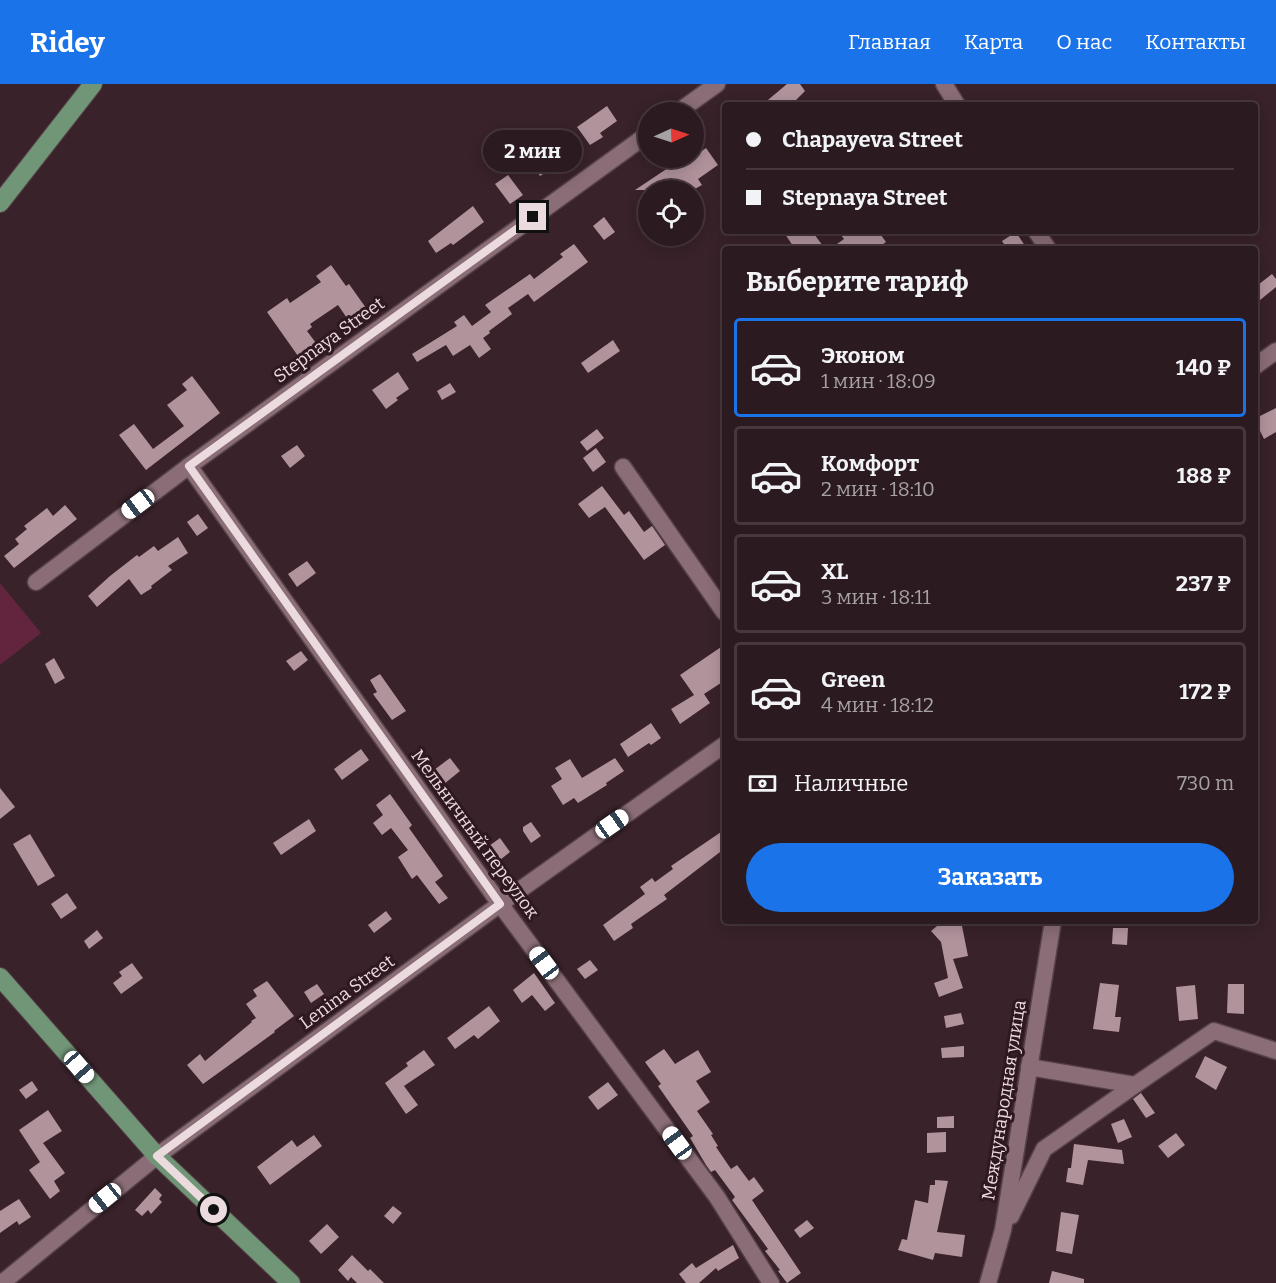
<!DOCTYPE html>
<html lang="ru">
<meta charset="utf-8">
<style>
body{margin:0;font-family:Bitter,serif;background:#37272d;color:#f1f3f6;height:100vh;display:flex;flex-direction:column;font-size:22px;white-space:nowrap}
*{box-sizing:border-box;margin:0}
p{font-size:20px;color:#a6a1a5}
.icon{flex:none;width:33px;height:33px;fill:none;stroke:currentColor;stroke-width:2;stroke-linecap:round;stroke-linejoin:round}
.map{position:relative;flex:1;overflow:hidden}
.details{position:absolute;left:722px;top:162px;width:536px;height:678px;display:flex;flex-direction:column;background:#2b1a20;border-radius:6px;box-shadow:0 3px 15px #0003,0 0 0 2px #47383e}
.details>*{flex:none}
.banner{position:absolute;left:722px;top:18px;width:536px;height:132px;border-radius:6px;box-shadow:0 3px 15px #0003,0 0 0 2px #47383e;display:grid;align-content:center;height:132px;padding:0 24px;background:#2b1a20}
.needle{width:39px;rotate:87deg}
.fabs{position:absolute;left:638px;top:18px;display:grid;gap:12px}
.fabs a{display:grid;place-items:center;width:66px;height:66px;border-radius:50%;background:#2b1a20;box-shadow:0 3px 15px #0003,0 0 0 2px #47383e;font-size:30px}
.end{position:absolute;width:27px;height:27px;margin:-14px;border:8px solid #ebdbdf;background:#111;box-shadow:0 0 0 3px #111}
.from{border-radius:50%}
.bubble{position:absolute;height:42px;border-radius:21px;background:#2b1a20;box-shadow:0 3px 15px #0003,0 0 0 2px #47383e;font-size:20px;font-weight:700;line-height:42px;text-align:center}
.car{position:absolute;width:18px;height:36px;margin:-18px -9px;border-radius:8px;box-shadow:0 0 4px 2px #0007;background:linear-gradient(#fff 24%,#345 0 40%,#fff 0 76%,#345 0 86%,#fff 0)}
.banner b{display:flex;align-items:center;gap:21px;height:57px;font-size:22px}
.banner b+b{border-top:2px solid #47383e}
.banner i{width:15px;height:15px;background:#f1f3f6}
ul{padding:0;list-style:none}
li{display:flex;align-items:center;gap:18px;height:99px;margin:0 12px 9px;padding:0 12px;border:3px solid #47383e;border-radius:6px}
li div{flex:1}
li b{display:block;font-size:22px}
li em{font-style:normal;font-weight:700}
li.selected{border-color:#1a73e8}
li>.icon{width:54px;height:54px;stroke-width:1.5}
h2{padding:0 24px;font-size:27px;line-height:72px}
.pay{display:flex;align-items:center;gap:15px;height:66px;padding:0 24px;font-size:22px}
.pay p{margin-inline-start:auto}
.cta{display:flex;gap:12px;margin-top:auto;padding:12px 24px}
.cta a{flex:1;height:69px;border-radius:36px;background:#1a73e8;color:#fff;font-size:24px;font-weight:700;line-height:69px;text-align:center}
header{display:flex;align-items:center;gap:36px;box-sizing:border-box;height:84px;padding:0 30px;background:#1a73e8;color:#fff}
header strong{font-size:28px}
nav{display:flex;gap:33px;margin-inline-start:auto;font-size:21px}
.map>svg:first-child{display:block}
.green{fill:#62253d}
.building{fill:#b1939c}
.lines{fill:none;stroke-linecap:round;stroke-linejoin:round}
.minor-casing{stroke:#554147;stroke-width:19}
.major-casing{stroke:#554147;stroke-width:20}
.minor{stroke:#8a6d76;stroke-width:16}
.major{stroke:#719577;stroke-width:18}
.route{stroke:#ebdbdf;stroke-width:8}
.labels{text-anchor:middle;stroke-width:6;stroke-linejoin:round;paint-order:stroke}
.street-label{font-size:18px;fill:#ebdbdf;stroke:#2f1820}
</style>
<header>
<strong>Ridey</strong>
<nav><a>Главная</a><a>Карта</a><a>О нас</a><a>Контакты</a></nav>
</header>
<div class="map">
<svg width="1276" height="1199" viewBox="0 0 1276 1199">
<rect width="100%" height="100%" fill="#39222a"/>
<polygon class="green" points="0,499 41,549 0,581"/>
<g class="building">
<polygon points="787,0 800,0 805,7 791,21 784,21 781,18 776,21 762,21"/>
<polygon points="607,22 617,37 600,49 603,53 590,61 577,43"/>
<polygon points="557,58 569,76 556,85 554,83 540,92 532,80 545,71 543,68"/>
<polygon points="706,64 718,81 698,95 702,101 693,106 635,106 683,74 686,78"/>
<polygon points="508,91 523,111 510,120 495,100"/>
<polygon points="473,122 484,138 453,161 451,159 436,169 428,157"/>
<polygon points="604,133 615,148 604,156 593,142"/>
<polygon points="783,147 812,147 825,165 795,165"/>
<polygon points="838,147 878,147 886,158 876,165 830,165 844,155"/>
<polygon points="1016,148 1027,165 1007,165 1002,157"/>
<polygon points="574,160 588,178 534,218 528,210 508,224 512,230 489,247 490,249 483,254 491,265 479,274 470,261 453,272 446,261 417,278 412,270 457,242 454,238 464,231 472,242 491,228 485,221 530,190 534,195 563,173 560,170"/>
<polygon points="331,181 346,202 349,200 366,224 349,237 338,221 310,240 312,243 307,247 316,259 298,272 267,228 287,214 290,219 321,198 316,192"/>
<polygon points="1272,190 1276,195 1276,203 1254,221 1254,204"/>
<polygon points="613,256 620,267 588,289 581,279"/>
<polygon points="398,288 409,305 396,314 398,316 386,325 372,306"/>
<polygon points="192,292 220,329 146,386 119,351 134,340 153,365 184,342 167,321 187,306 182,300"/>
<polygon points="450,299 456,308 442,316 437,307"/>
<polygon points="1276,324 1276,348 1264,355 1254,335"/>
<polygon points="597,345 604,354 587,367 580,358"/>
<polygon points="297,361 305,372 290,384 281,372"/>
<polygon points="596,364 606,378 593,388 583,374"/>
<polygon points="602,402 624,431 629,427 644,448 652,442 665,461 644,476 605,423 589,434 578,420"/>
<polygon points="65,421 77,435 14,484 4,472 19,460 15,455 27,445 24,442 47,424 53,432"/>
<polygon points="198,430 208,444 197,452 187,438"/>
<polygon points="178,453 188,469 168,482 172,486 151,502 152,504 141,511 129,495 97,523 88,512 110,492 137,471 139,473 154,462 158,467"/>
<polygon points="307,477 316,489 297,503 288,490"/>
<polygon points="724,561 724,597 704,610 710,619 680,640 671,625 694,611 680,591"/>
<polygon points="301,567 308,576 294,587 286,577"/>
<polygon points="54,574 65,594 55,600 45,580"/>
<polygon points="380,590 406,627 392,636 373,610 377,608 370,596"/>
<polygon points="651,639 661,654 651,661 649,659 628,673 620,660"/>
<polygon points="361,665 369,676 342,696 334,685"/>
<polygon points="450,674 460,687 444,700 434,686"/>
<polygon points="615,674 624,687 606,699 607,701 578,719 574,714 563,721 551,702 562,695 555,684 570,675 582,694"/>
<polygon points="0,704 15,723 0,735"/>
<polygon points="390,710 412,741 409,744 443,792 435,798 448,814 439,820 417,791 412,795 398,773 408,766 391,744 382,751 373,739 383,731 376,721"/>
<polygon points="309,735 316,747 281,771 273,759"/>
<polygon points="531,738 541,752 531,759 523,747 523,743"/>
<polygon points="724,746 724,765 664,811 667,815 631,840 633,844 614,857 603,841 645,810 640,803 652,794 655,798 673,785 671,782"/>
<polygon points="30,750 55,792 38,802 13,760"/>
<polygon points="500,754 510,768 500,776 489,762"/>
<polygon points="67,809 77,824 61,835 51,820"/>
<polygon points="386,827 392,835 374,849 368,841"/>
<polygon points="943,837 961,837 968,872 953,875 963,904 939,913 934,899 948,894 941,858 931,847"/>
<polygon points="1113,844 1128,844 1127,861 1112,860"/>
<polygon points="97,846 103,854 89,865 84,857"/>
<polygon points="590,876 598,886 585,895 577,885"/>
<polygon points="132,879 143,894 121,910 113,899 122,892 119,888"/>
<polygon points="534,889 555,919 545,927 532,911 522,919 513,906"/>
<polygon points="267,897 294,932 274,947 275,948 203,1000 187,981 200,970 205,977 252,938 251,937 256,934 246,920 257,912 253,906"/>
<polygon points="1100,899 1119,901 1115,933 1121,933 1119,948 1093,945"/>
<polygon points="317,900 324,910 311,919 304,908"/>
<polygon points="1228,900 1244,900 1244,930 1227,929"/>
<polygon points="1195,901 1198,935 1179,937 1176,903"/>
<polygon points="489,922 500,937 478,955 474,951 455,965 447,954"/>
<polygon points="961,929 964,940 946,944 944,932"/>
<polygon points="964,962 964,973 942,974 941,964"/>
<polygon points="664,965 675,980 698,966 711,988 696,997 710,1018 697,1027 713,1050 711,1051 718,1062 716,1063 731,1085 737,1081 749,1097 754,1093 764,1107 752,1116 801,1189 787,1199 778,1187 780,1186 765,1167 768,1165 732,1116 735,1113 715,1086 711,1088 706,1081 690,1054 693,1052 658,1002 661,1000 645,978"/>
<polygon points="424,966 435,981 404,1002 418,1021 406,1030 385,999 408,982 406,979"/>
<polygon points="1205,972 1227,983 1216,1006 1195,993"/>
<polygon points="32,997 38,1006 26,1015 19,1006"/>
<polygon points="608,998 618,1011 598,1026 588,1013"/>
<polygon points="1141,1009 1155,1029 1146,1034 1133,1015"/>
<polygon points="48,1026 62,1047 43,1059 65,1089 54,1097 60,1107 50,1115 29,1086 40,1078 19,1046"/>
<polygon points="954,1032 954,1044 937,1044 937,1033"/>
<polygon points="1124,1035 1132,1053 1118,1059 1111,1040"/>
<polygon points="946,1048 946,1068 927,1069 927,1049"/>
<polygon points="1176,1049 1185,1061 1168,1074 1158,1062"/>
<polygon points="314,1051 322,1062 270,1101 257,1083 292,1056 297,1063"/>
<polygon points="1074,1060 1122,1066 1124,1080 1088,1076 1083,1101 1066,1098 1068,1084 1071,1084"/>
<polygon points="935,1096 948,1097 937,1148 965,1151 962,1173 935,1169 933,1176 898,1166 902,1155 907,1156 915,1116 928,1119 930,1101 935,1101"/>
<polygon points="155,1104 162,1111 159,1115 162,1118 151,1130 148,1126 142,1132 135,1126"/>
<polygon points="19,1115 31,1133 19,1141 17,1137 0,1149 0,1127"/>
<polygon points="393,1122 402,1129 393,1140 384,1132"/>
<polygon points="1061,1128 1079,1131 1072,1170 1056,1167"/>
<polygon points="807,1136 814,1144 800,1154 794,1146"/>
<polygon points="327,1140 339,1153 321,1170 309,1157"/>
<polygon points="733,1161 739,1174 718,1187 716,1184 699,1199 686,1199 679,1190 692,1179 696,1184"/>
<polygon points="352,1171 368,1187 370,1185 384,1199 357,1199 351,1193 348,1197 338,1186"/>
<polygon points="1052,1187 1084,1195 1084,1199 1049,1199"/>
</g>
<g class="lines">
<g class="minor-casing">
<g id="minor">
<polyline points="944,0 957,21"/>
<polyline points="678,28 717,0"/>
<polyline points="1036,147 1048,165"/>
<polyline points="1254,283 1276,267"/>
<polyline points="189,382 500,820 717,1113 771,1199"/>
<polyline points="623,383 724,528"/>
<polyline points="36,498 189,382 648,50"/>
<polyline points="1029,983 1135,1001 1214,947 1276,967"/>
<polyline points="1011,1132 1044,1065 1135,1001"/>
<polyline points="2,1199 157,1072 500,820 724,661"/>
<polyline points="988,1199 1003,1146 1053,837"/>
</g>
</g>
<g class="major-casing">
<g id="major">
<polyline points="0,119 93,0"/>
<polyline points="0,893 157,1072 291,1199"/>
</g>
</g>
<use href="#minor" class="minor"/>
<use href="#major" class="major"/>
</g>
<g class="lines">
<polyline class="route" points="214,1126 157,1072 500,820 189,382 533,133"/>
</g>
<g class="labels">
<g class="street-label">
<text transform="translate(329 256) rotate(-36)" y="6">Stepnaya Street</text>
<text transform="translate(475 750) rotate(54)" y="6">Мельничный переулок</text>
<text transform="translate(347 908) rotate(-36)" y="6">Lenina Street</text>
<text transform="translate(1004 1016) rotate(-81)" y="6">Международная улица</text>
</g>
</g>
</svg>
<div class="fabs">
<a><svg class="needle" viewBox="-14 -14 28 28"><path d="M0-13l5 13h-10z" fill="#e53935"/><path d="M0 13l5-13h-10z" fill="#a6a1a5"/></svg></a>
<a><svg class="icon" aria-label="locate" viewBox="0 0 24 24"><circle cx="12" cy="12" r="6"/><path d="M12 2v4M12 18v4M2 12h4M18 12h4"/></svg></a>
</div>
<i class="end from" style="left:214px;top:1126px"></i>
<i class="end" style="left:533px;top:133px"></i>
<div class="bubble" style="left:483px;top:46px;width:99px">2 мин</div>
<i class="car" style="left:138px;top:420px;rotate:233deg"></i>
<i class="car" style="left:612px;top:740px;rotate:55deg"></i>
<i class="car" style="left:544px;top:879px;rotate:323deg"></i>
<i class="car" style="left:79px;top:983px;rotate:139deg"></i>
<i class="car" style="left:677px;top:1059px;rotate:324deg"></i>
<i class="car" style="left:105px;top:1114px;rotate:231deg"></i>
<div class="banner">
<b><i class="from"></i>Chapayeva Street</b>
<b><i></i>Stepnaya Street</b>
</div>
<section class="details">
<h2>Выберите тариф</h2>
<ul>
<li class="selected"><svg class="icon" aria-label="car" viewBox="0 0 24 24"><path d="M5 17H2v-5l4-1 3-4h7l3 4 3 1v5h-3M9 17h6M6 11h13"/><circle cx="7" cy="17" r="2"/><circle cx="17" cy="17" r="2"/></svg><div><b>Эконом</b><p>1 мин · 18:09</p></div><em>140 ₽</em></li>
<li><svg class="icon" aria-label="car" viewBox="0 0 24 24"><path d="M5 17H2v-5l4-1 3-4h7l3 4 3 1v5h-3M9 17h6M6 11h13"/><circle cx="7" cy="17" r="2"/><circle cx="17" cy="17" r="2"/></svg><div><b>Комфорт</b><p>2 мин · 18:10</p></div><em>188 ₽</em></li>
<li><svg class="icon" aria-label="car" viewBox="0 0 24 24"><path d="M5 17H2v-5l4-1 3-4h7l3 4 3 1v5h-3M9 17h6M6 11h13"/><circle cx="7" cy="17" r="2"/><circle cx="17" cy="17" r="2"/></svg><div><b>XL</b><p>3 мин · 18:11</p></div><em>237 ₽</em></li>
<li><svg class="icon" aria-label="car" viewBox="0 0 24 24"><path d="M5 17H2v-5l4-1 3-4h7l3 4 3 1v5h-3M9 17h6M6 11h13"/><circle cx="7" cy="17" r="2"/><circle cx="17" cy="17" r="2"/></svg><div><b>Green</b><p>4 мин · 18:12</p></div><em>172 ₽</em></li>
</ul>
<div class="pay"><svg class="icon" aria-label="cash" viewBox="0 0 24 24"><path d="M3 7h18v10H3z"/><circle cx="12" cy="12" r="2"/></svg>Наличные<p>730 m</p></div>
<div class="cta"><a>Заказать</a></div>
</section>
</div>
